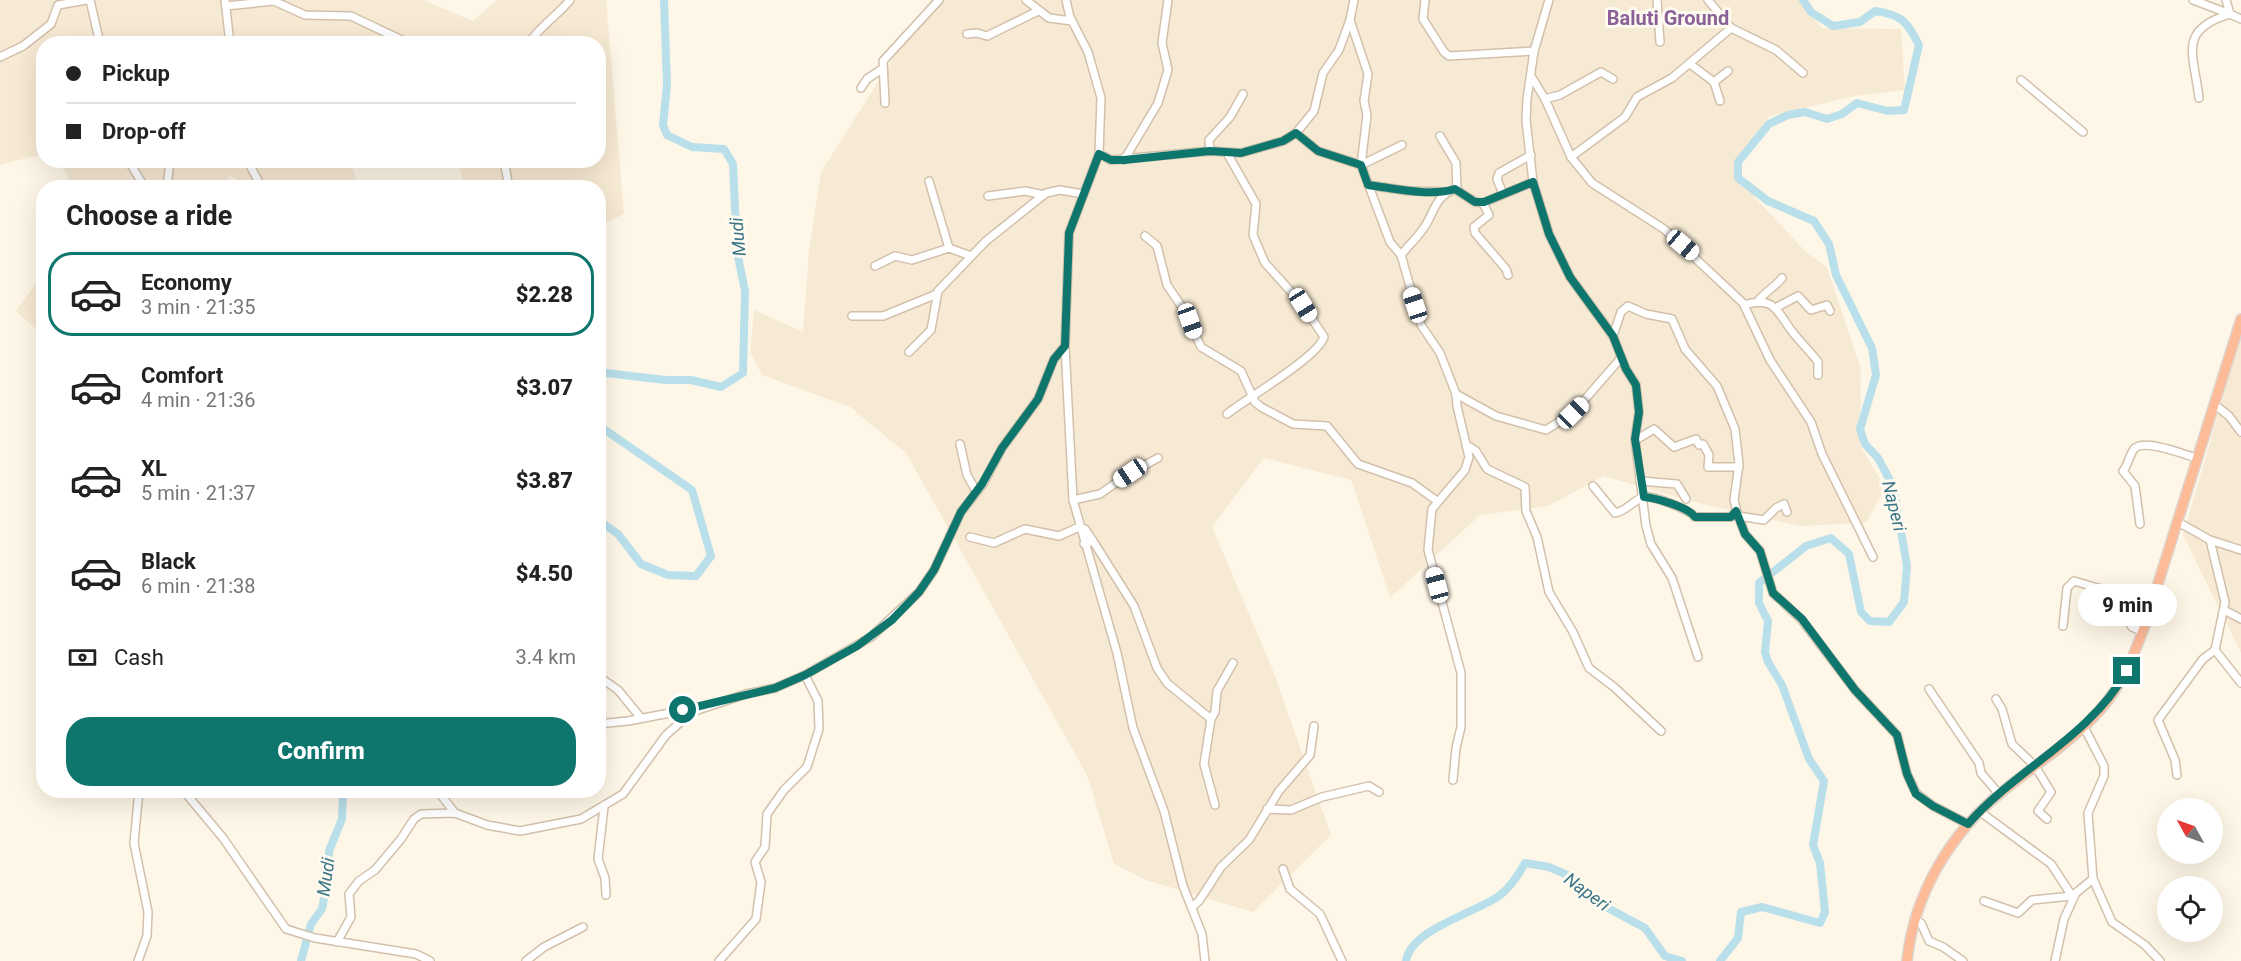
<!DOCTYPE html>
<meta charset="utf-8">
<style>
body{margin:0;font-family:Roboto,sans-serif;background:#f6f6f6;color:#222;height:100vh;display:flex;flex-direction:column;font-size:22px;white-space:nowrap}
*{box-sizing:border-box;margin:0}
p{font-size:20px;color:#767676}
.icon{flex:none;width:33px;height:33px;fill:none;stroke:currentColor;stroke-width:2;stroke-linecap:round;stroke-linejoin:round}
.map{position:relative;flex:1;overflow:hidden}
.panel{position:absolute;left:36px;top:180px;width:570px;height:618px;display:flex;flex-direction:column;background:#fff;border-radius:24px;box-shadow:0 6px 24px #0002}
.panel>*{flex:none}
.hud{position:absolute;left:36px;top:36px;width:570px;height:132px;border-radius:24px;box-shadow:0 6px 24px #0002;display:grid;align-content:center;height:132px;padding:0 30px;background:#fff}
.needle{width:39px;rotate:310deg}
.buttons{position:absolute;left:2157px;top:798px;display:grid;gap:12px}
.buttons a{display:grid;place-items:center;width:66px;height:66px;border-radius:50%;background:#fff;box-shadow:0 6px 24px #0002;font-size:30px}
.end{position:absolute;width:27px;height:27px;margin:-14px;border:8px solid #0f766e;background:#fff;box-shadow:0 0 0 3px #fff}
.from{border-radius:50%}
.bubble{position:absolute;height:42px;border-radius:21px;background:#fff;box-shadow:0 6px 24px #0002;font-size:20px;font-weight:800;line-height:42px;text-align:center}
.car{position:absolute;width:18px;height:36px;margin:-18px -9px;border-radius:8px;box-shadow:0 0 4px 2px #0007;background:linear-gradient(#fff 24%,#345 0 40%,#fff 0 76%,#345 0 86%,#fff 0)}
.hud b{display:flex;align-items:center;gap:21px;height:57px;font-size:22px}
.hud b+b{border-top:2px solid #e0e0e0}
.hud i{width:15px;height:15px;background:#222}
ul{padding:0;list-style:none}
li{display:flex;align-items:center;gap:18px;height:84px;margin:0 12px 9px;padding:0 18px;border:3px solid transparent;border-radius:24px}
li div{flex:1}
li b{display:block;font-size:22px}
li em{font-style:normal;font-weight:800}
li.selected{border-color:#0f766e}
li>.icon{width:54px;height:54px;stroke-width:1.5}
h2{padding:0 30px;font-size:27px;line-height:72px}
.pay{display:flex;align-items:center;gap:15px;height:66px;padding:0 30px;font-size:22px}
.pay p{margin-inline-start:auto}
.primary-button{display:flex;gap:12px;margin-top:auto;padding:12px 30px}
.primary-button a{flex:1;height:69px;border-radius:24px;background:#0f766e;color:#fff;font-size:24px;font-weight:800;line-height:69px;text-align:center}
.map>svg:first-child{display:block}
.residential{fill:#f7ead4}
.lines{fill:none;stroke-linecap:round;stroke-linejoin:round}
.river{stroke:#b9dfeb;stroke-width:8}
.minor-casing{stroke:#d2c0ab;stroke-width:10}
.highway-casing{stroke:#ddd5cf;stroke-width:12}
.minor{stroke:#fff;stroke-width:7}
.highway{stroke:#febb98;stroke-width:9}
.route{stroke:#0f766e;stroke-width:8}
.labels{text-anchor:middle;stroke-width:6;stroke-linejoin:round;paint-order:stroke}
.water-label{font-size:18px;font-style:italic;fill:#3c7689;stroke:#fffaef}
.quarter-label{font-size:20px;font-weight:bold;fill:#8a6098;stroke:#fffaef}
</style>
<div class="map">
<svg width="2241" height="961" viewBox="0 0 2241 961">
<rect width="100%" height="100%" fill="#fef7e7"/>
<g class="residential">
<polygon points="0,0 423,0 473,21 497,0 606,0 624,214 599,226 598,188 465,187 457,161 598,160 598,44 44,44 43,154 0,165"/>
<polygon points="930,0 1800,0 1822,28 1901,29 1905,90 1855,96 1769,116 1735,176 1807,253 1827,267 1861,369 1860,445 1885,488 1866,523 1800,526 1694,502 1604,476 1548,506 1480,515 1390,598 1351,480 1264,458 1212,527 1272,668 1331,835 1253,912 1146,880 1114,864 1087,775 906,453 850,407 762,375 750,352 754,310 803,332 809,250 821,172"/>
<polygon points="61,161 351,161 358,187 245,187 230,175 224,187 72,187"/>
<polygon points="43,273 43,335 16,311"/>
<polygon points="2241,336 2241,653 2183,535"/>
</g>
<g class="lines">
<g class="river">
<polyline points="598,372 665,380 691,380 721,387 743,373 745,291 737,252 733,164 724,149 692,147 667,135 663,125 667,85 664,0"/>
<polyline points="598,425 692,490 711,556 696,576 668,575 641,564 618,534 598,520"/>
<polyline points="301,961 311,924 322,909 329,873 329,851 342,819 343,790"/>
<path d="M1406,961C1411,929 1475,913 1499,896C1511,887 1518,876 1525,863L1549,867L1572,877L1604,906L1645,928L1665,956L1682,961"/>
<path d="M1720,961L1738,938L1741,912L1762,907L1820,923L1825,912L1820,863L1813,845L1824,781L1809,759L1782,685L1768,662L1765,652L1768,621L1759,603V583L1806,546L1831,538L1849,554L1861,612L1870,621L1889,622L1904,602L1907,566L1893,486L1878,458L1865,444L1860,429L1876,375L1872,348L1836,275L1829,244L1814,221L1768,201L1738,178V162L1769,124L1788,115L1805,112L1827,119L1842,114L1857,103L1888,111L1904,110L1919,45C1907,22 1903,15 1875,11L1860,22L1833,26L1811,12L1803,0"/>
</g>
<g class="minor-casing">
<g id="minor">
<polyline points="90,0 100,44"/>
<polyline points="225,0 230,44"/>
<polyline points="1026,0 1049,18 1072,21"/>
<polyline points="1066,0 1070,17 1088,52 1101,98 1099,154 1069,233 1065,346 1073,500 1117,653 1133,728 1164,811 1183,886 1202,934 1205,961"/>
<polyline points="1425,0 1423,19 1444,52 1449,56 1534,51"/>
<polyline points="1549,0 1534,51 1527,99 1526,120 1533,182 1549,234 1570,277 1613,336 1626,369 1636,385 1639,412 1635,439 1646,526 1651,544 1672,578 1698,657"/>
<polyline points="1657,0 1660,42"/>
<polyline points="1708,0 1731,28 1776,50 1803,73"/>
<polyline points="2193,0 2230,14"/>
<polyline points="2226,0 2230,14 2241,19"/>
<polyline points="226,6 274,1 305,15 351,16 410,44"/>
<polyline points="1350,20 1368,74 1364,101 1367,115 1361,165 1390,242 1401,255"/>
<polyline points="967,34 977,33 987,36 1038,11"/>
<path d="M528,44C540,26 557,16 570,0"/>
<polyline points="0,57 23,46 51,24 58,5 86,0"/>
<polyline points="1690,64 1714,82 1720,101"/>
<polyline points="1531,76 1545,99 1571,157 1592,183 1664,229 1743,303 1770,360 1811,422 1822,454 1873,557"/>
<polyline points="2021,80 2083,132"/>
<polyline points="1714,82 1728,71"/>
<polyline points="861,88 867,79 882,69"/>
<path d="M2199,98C2194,54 2177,30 2230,14"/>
<polyline points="1545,99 1560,95 1601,72 1613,79"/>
<polyline points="885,103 883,61 939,0"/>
<polyline points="1296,133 1318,151 1361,165 1402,145"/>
<polyline points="1440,136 1456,163 1457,190"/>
<polyline points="1210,151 1209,140 1230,117 1243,94"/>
<path d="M1227,153L1256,204L1253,235L1265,263L1303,305L1324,337C1318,357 1247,398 1227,414"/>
<polyline points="1099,154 1111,160 1210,151 1241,153 1283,141 1296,133 1314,111 1323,73 1339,50 1350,20 1354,0"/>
<polyline points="1571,157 1625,117 1637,97 1672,78 1731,28"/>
<polyline points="128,160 145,188"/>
<polyline points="247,160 262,188"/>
<polyline points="504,160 509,188"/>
<polyline points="1124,160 1158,103 1168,70 1162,43 1168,0"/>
<polyline points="929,181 949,248"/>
<polyline points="1368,185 1409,191 1448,192"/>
<polyline points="167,188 170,160"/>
<polyline points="1503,194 1497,179 1499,173 1531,155"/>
<polyline points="988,196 1025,191 1044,195"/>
<polyline points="1483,203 1489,215 1474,227 1475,233 1506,269 1508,275"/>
<polyline points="1145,236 1157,246 1167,285 1186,313 1201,347 1241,371 1255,402 1261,407 1293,424 1327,426 1358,464 1412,483 1437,501"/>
<polyline points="875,266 895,256 912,260 949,248 971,256"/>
<path d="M1758,301C1765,292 1775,287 1782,278"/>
<path d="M1744,305C1773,296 1776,309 1791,330C1799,341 1810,351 1818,362V375"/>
<polyline points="1777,307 1798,296 1811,310 1827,305 1830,311"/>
<polyline points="852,316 883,316 937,294"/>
<polyline points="1613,336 1621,312 1628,306 1646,314 1672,319 1685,349 1717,386 1735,429 1739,464 1734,500 1737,512 1745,534 1760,551 1773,593 1801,619 1855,690 1897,735 1907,774 1916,793 1933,806 1968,824"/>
<polyline points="909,352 931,330 938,291 986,241 1046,193 1060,190 1083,194"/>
<polyline points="1456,394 1496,416 1546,430 1573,413 1621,358"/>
<polyline points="2214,404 2229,416 2241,432"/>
<polyline points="1636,440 1654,429 1674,447 1696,439 1699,445 1703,444 1709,455 1708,467 1739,467"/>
<polyline points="960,444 967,475 976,491"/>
<polyline points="1468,446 1476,451 1487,469 1525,487 1526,511 1537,537 1549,592 1573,632 1589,668 1614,687 1661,731"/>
<polyline points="1640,481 1677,484 1686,499"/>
<path d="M1593,486L1615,513C1627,511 1633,500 1644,497C1653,495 1690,510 1695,517H1731L1736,511"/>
<polyline points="1073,500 1100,494 1130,473 1158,458"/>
<polyline points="1738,516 1764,520 1776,508 1784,504 1787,512"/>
<polyline points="2178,522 2210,540 2225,602 2215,650 2241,683"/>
<path d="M2140,524L2135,486L2123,471C2128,465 2129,456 2134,449C2143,438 2183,454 2196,458"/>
<polyline points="43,534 44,534"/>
<polyline points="970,537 994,543 1025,529 1059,536 1079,527 1085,529 1093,541"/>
<polyline points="2210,540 2241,550"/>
<polyline points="1084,544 1093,541 1134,606 1157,668 1167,683 1211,719 1204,764 1215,805"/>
<polyline points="2224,610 2241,619"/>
<polyline points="2063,626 2067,588 2074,581 2108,591 2132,627 2143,632"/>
<polyline points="598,676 618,690 641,718"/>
<polyline points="1929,689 1979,763 1981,773 1999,794"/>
<polyline points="1996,699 2002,709 2012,744 2035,766 2051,792 2038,811 2047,819"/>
<polyline points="1211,719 1215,712 1217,691 1233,663"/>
<polyline points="598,724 628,721 696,708"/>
<polyline points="2084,727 2104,766 2104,776 2088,813 2093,879 2112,922 2145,945 2160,961"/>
<polyline points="2177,775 2175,760 2158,720 2203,659 2215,650"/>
<path d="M1453,780L1456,748L1461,727V673L1428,550L1432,509L1465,470L1469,457L1457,406L1456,394L1440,353L1421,325L1401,255C1408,246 1417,238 1423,229C1434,215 1434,196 1455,189L1475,202L1483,203L1533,182"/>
<polyline points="183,790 223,838 286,929 315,938 416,954 430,961"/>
<polyline points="437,790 455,813"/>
<polyline points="604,807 598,859 605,878 606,895"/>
<polyline points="1267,809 1291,810 1322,797 1369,786 1379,792"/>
<polyline points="1979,811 2051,864 2072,896"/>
<polyline points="1283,869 1290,889 1320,914 1342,961"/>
<polyline points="1984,901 2018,913 2032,900 2072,896 2093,879"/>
<polyline points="1192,907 1199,901 1221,867 1249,840 1279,791 1310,755 1314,726"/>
<polyline points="1914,919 1921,923 1929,941 1943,947 1963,961"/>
<polyline points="337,942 351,917 349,894 359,881 375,870 401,839 414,819 421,814 455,813 487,825 520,831 581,819 623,794 666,735 692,712 746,694 775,688 805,675 871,637 919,592 934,570 961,512 983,484 1002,448 1038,399 1054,359 1065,346"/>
<polyline points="138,961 147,936 148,912 134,843 139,790"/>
<polyline points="526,961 544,947 583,927"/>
<polyline points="719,961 756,919 761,882 755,862 765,847 767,814 784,790 807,767 819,729 818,701 805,675"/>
<polyline points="2055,961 2064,919 2075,895"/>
</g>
</g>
<g class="highway-casing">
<path id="highway" d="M1907,961C1914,894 1950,833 2003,791C2036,764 2073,741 2101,709C2122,685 2134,655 2145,625L2241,319"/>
</g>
<use href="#minor" class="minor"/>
<use href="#highway" class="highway"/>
</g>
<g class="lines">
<path class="route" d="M683,710L775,688L805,675L857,646L892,620L919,592L934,570L961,512L982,484L1002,448L1038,399L1054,359L1065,346L1069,233L1099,154L1111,160H1124L1210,151L1241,153L1283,141L1296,133L1318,151L1361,165L1368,185C1393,188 1431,197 1455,189L1475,202H1484L1533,182L1549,234L1570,277L1613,336L1626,369L1636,385L1639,412L1635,439L1644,497C1656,498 1688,507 1695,517H1731L1736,511L1745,534L1760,551L1773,593L1802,619L1855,690L1897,735L1907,774L1916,794L1933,806L1968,824C2017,768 2089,738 2127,671"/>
</g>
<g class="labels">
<g class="water-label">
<text transform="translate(738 237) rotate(-95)" y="6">Mudi</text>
<text transform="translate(1894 506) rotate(76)" y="6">Naperi</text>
<text transform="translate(326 877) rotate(-82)" y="6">Mudi</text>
<text transform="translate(1587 892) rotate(36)" y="6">Naperi</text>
</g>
<g class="quarter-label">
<text x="1668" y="25">Baluti Ground</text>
</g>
</g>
</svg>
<div class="buttons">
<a><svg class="needle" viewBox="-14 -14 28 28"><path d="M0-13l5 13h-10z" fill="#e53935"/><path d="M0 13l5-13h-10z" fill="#767676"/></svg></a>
<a><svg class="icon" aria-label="locate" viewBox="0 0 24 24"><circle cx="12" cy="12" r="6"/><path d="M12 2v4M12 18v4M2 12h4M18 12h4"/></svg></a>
</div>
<i class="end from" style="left:683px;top:710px"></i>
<i class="end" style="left:2127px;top:671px"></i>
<div class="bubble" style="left:2078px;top:584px;width:99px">9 min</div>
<i class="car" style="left:1683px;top:245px;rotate:130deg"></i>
<i class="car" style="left:1303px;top:305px;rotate:148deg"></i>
<i class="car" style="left:1415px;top:305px;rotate:342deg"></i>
<i class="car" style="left:1190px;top:321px;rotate:160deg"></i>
<i class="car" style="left:1573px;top:413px;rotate:45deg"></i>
<i class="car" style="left:1130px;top:473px;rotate:236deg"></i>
<i class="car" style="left:1437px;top:585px;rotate:345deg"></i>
<div class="hud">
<b><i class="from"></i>Pickup</b>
<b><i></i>Drop-off</b>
</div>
<section class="panel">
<h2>Choose a ride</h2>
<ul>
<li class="selected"><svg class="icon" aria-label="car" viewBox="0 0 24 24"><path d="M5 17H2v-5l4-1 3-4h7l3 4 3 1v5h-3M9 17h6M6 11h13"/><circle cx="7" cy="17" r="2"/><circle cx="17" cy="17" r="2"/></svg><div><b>Economy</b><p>3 min · 21:35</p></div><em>$2.28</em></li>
<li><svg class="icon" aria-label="car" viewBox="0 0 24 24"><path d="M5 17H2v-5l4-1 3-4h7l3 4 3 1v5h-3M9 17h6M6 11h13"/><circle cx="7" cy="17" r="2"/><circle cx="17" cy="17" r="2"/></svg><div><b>Comfort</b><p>4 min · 21:36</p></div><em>$3.07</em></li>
<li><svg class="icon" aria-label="car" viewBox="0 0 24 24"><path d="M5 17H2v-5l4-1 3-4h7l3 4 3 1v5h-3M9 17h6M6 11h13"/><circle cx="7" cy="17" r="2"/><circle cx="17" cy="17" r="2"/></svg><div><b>XL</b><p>5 min · 21:37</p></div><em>$3.87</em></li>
<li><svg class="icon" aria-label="car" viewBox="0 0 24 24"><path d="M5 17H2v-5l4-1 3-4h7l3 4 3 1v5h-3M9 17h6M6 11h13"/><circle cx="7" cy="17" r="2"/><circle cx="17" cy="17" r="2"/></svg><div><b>Black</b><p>6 min · 21:38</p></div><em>$4.50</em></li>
</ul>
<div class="pay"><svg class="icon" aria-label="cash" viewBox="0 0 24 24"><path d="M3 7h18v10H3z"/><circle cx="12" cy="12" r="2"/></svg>Cash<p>3.4 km</p></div>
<div class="primary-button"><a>Confirm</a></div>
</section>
</div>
